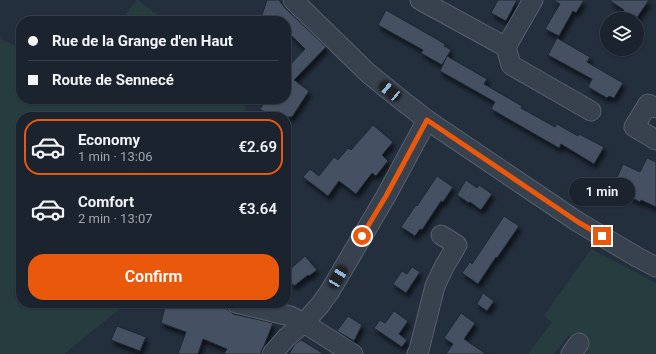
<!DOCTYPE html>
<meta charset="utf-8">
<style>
body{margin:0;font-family:Roboto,sans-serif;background:#242b36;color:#f1f3f6;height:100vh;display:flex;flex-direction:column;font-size:15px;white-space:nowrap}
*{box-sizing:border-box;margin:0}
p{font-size:13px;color:#a0a4aa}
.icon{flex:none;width:22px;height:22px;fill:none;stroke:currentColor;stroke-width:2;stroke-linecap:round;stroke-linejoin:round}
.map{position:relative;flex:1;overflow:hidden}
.side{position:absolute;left:16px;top:112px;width:275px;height:196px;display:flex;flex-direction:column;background:#1b232e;border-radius:16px;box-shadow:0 1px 3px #0004,0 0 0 1px #39404a}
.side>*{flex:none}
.hud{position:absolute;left:16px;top:16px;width:275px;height:88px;border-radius:16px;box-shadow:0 1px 3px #0004,0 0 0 1px #39404a;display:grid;align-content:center;height:88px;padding:0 12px;background:#1b232e}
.fabs{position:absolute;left:600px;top:12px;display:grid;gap:8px}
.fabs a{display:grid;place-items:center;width:44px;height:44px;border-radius:50%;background:#1b232e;box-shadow:0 1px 3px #0004,0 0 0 1px #39404a;font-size:20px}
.end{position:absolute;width:18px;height:18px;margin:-9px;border:5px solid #ea580c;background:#fff;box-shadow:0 0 0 2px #fff}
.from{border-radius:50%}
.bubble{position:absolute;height:28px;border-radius:14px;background:#1b232e;box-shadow:0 1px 3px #0004,0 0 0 1px #39404a;font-size:13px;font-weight:600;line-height:28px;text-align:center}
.car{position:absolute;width:12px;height:24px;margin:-12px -6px;border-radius:5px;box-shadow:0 0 3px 1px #0007;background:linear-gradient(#222 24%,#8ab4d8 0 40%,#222 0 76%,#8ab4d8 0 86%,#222 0)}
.hud b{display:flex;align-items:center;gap:14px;height:38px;font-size:15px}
.hud b+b{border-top:1px solid #39404a}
.hud i{width:10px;height:10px;background:#f1f3f6}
ul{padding:7px 0 0;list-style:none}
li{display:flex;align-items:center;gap:12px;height:56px;margin:0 8px 6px;padding:0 4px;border:2px solid transparent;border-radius:16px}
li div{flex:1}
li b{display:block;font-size:15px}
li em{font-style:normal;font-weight:600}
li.selected{border-color:#ea580c}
li>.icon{width:36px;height:36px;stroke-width:1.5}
.button{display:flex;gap:8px;margin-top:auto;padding:8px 12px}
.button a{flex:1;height:46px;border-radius:16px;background:#ea580c;color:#fff;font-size:16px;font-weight:600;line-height:46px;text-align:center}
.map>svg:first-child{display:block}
.green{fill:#263c3f}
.building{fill:#455162;stroke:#1f2835;filter:url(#shadow)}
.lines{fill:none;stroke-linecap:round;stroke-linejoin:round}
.minor-casing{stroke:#565f6c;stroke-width:21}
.minor{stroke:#38414e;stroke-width:19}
.route{stroke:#ea580c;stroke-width:5}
</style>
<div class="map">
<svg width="656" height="354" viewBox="0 0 656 354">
<defs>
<filter id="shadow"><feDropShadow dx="2.5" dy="4.5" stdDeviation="2" flood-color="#0009"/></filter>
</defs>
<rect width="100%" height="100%" fill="#242f3e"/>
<g class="green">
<polygon points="137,0 138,0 165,21 120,21"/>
<polygon points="0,39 21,48 21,99 244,99 245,113 247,117 21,117 21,303 127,303 64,354 0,354"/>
<polygon points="591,249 656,283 656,354 579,354 585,346 569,335 554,354 528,354 552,322 544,316"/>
</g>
<g class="building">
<polygon points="267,0 279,0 285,8 326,47 294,80 309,91 292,117 272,117 260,109 267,99 286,99 286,69 305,49 286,30 286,21 260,21"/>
<polygon points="498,0 517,0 506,21 491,13"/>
<polygon points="553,0 584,0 576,13 573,11 559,36 545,29 560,4"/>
<polygon points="609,0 649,0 636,19 618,19 624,10"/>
<polygon points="386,10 445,44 444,46 451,50 442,65 421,53 423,50 378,25"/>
<polygon points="557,38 590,57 587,62 623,83 614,98 609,96 607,98 588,87 592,79 548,55"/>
<polygon points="447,56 487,79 484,84 522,106 521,108 555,127 557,124 578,136 579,134 604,147 594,164 561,144 559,148 491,109 495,102 440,71"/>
<polygon points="373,125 393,142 382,155 388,161 376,176 372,173 356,194 339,181 328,196 303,177 310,169 319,176 334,157 338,160 348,148 351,150"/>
<polygon points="647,158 656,162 656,207 641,200 640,202 627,195 631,187 616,180 623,164 640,172"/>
<polygon points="437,176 453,187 443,202 441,201 422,230 420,229 415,236 401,227 416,205 417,206"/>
<polygon points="466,180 477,188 479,185 492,194 481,210 470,202 469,203 457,195"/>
<polygon points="504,216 519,226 497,258 496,257 478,284 462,273 470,262 472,264"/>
<polygon points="305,256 317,270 309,276 308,275 294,286 286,277 286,273"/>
<polygon points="412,267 420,272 406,293 393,284 402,271 407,274"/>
<polygon points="483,293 494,301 487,311 477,304"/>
<polygon points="166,303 208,303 227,309 233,314 273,323 264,346 261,351 261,354 224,354 227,349 203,339 198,354 178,354 186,332 161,323"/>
<polygon points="394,311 408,321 399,334 407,340 402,347 374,328 380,320 385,323"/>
<polygon points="461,313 475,323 464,339 486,354 446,354 453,344 444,338"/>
<polygon points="348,316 362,325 354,341 337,331"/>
<polygon points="117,326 146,337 140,351 111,340"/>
<polygon points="301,340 324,354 289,354 295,344"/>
</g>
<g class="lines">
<g class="minor-casing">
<g id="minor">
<polyline points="293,0 369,74 400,99 427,120 578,222 637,257 656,267"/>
<polyline points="420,0 506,47 533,0"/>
<polyline points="506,47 511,65 591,111"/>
<polyline points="656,108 648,104 634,127 656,140"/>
<polyline points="236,303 290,316 304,323 353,354"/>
<polyline points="272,354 287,337 304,323 320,305 330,291 386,196 427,120"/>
<polyline points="417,354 419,350 435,286 444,267 457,245 441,235"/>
<polyline points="571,354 579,343"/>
</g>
</g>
<use href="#minor" class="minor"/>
</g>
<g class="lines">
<polyline class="route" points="362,236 386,196 427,120 578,222 602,236"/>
</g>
</svg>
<div class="fabs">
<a><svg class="icon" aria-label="layers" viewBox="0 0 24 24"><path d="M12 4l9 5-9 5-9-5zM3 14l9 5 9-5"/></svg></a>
</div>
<i class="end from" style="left:362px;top:236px"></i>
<i class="end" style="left:602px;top:236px"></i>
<div class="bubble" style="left:569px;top:178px;width:66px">1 min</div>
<i class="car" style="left:390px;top:91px;rotate:310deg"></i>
<i class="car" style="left:338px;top:277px;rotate:31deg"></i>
<div class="hud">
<b><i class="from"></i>Rue de la Grange d'en Haut</b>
<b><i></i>Route de Sennecé</b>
</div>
<section class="side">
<ul>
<li class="selected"><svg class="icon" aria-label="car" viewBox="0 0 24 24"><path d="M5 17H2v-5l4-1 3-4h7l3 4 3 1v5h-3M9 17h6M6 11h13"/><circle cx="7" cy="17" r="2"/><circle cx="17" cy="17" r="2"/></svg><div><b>Economy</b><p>1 min · 13:06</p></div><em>€2.69</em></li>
<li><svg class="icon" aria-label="car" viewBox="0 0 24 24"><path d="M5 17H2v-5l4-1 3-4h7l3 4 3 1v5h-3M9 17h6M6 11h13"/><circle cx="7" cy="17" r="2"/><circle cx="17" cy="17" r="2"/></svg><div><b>Comfort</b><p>2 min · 13:07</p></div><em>€3.64</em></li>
</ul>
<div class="button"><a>Confirm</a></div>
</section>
</div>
